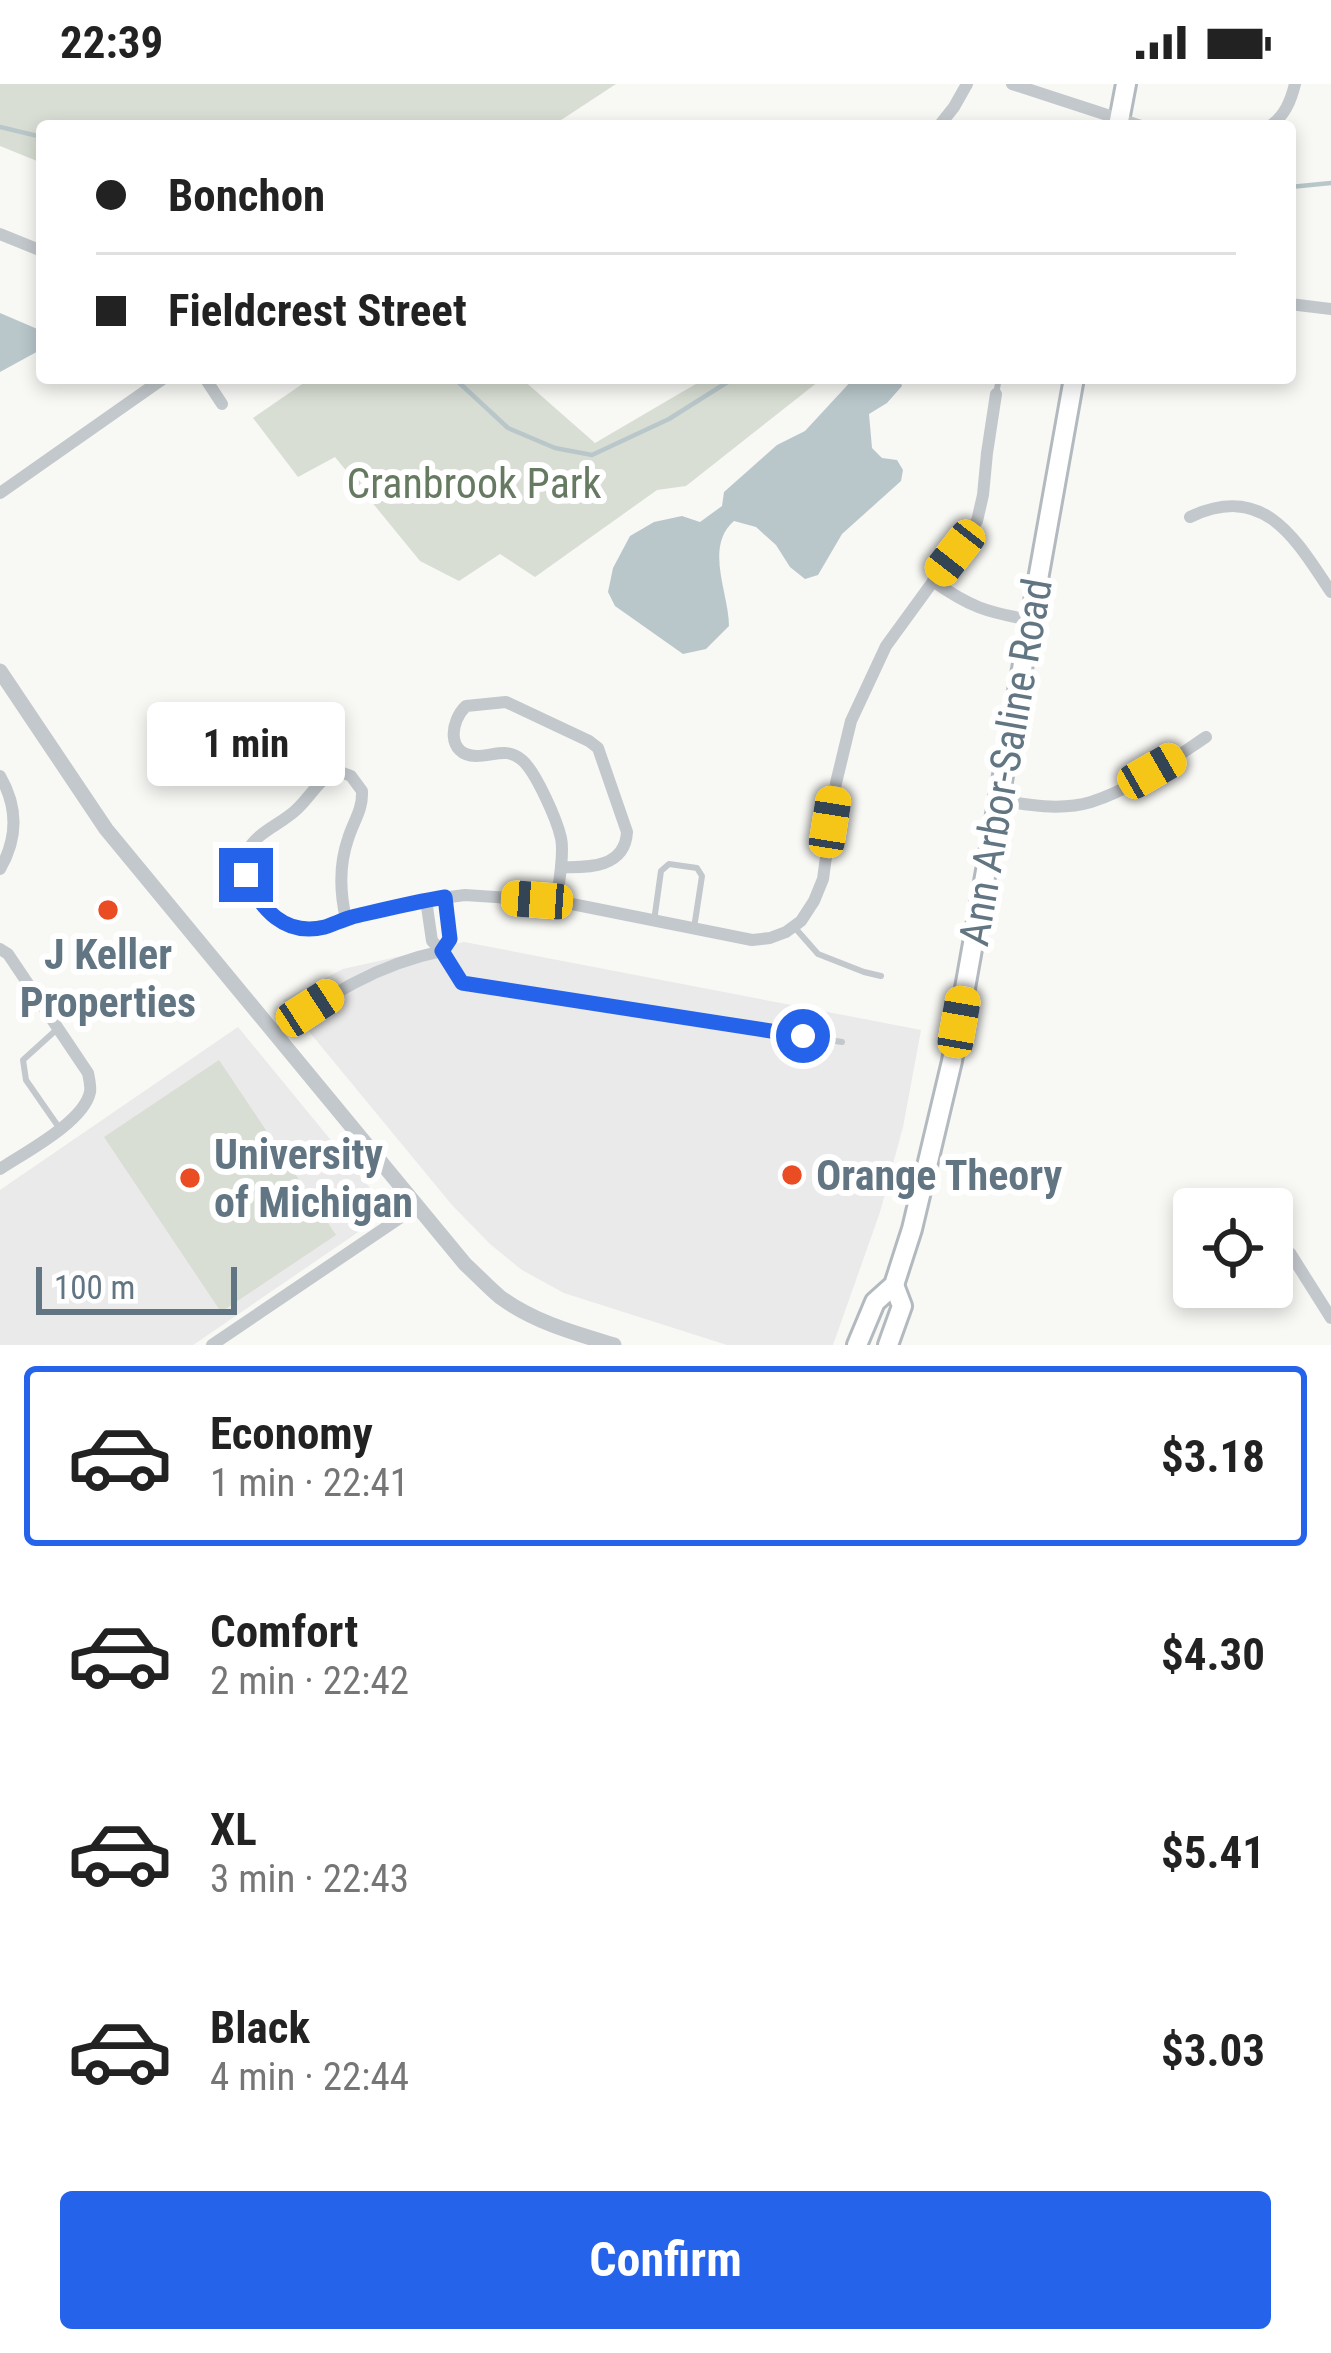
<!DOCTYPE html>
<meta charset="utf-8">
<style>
body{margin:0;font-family:"Roboto Condensed",sans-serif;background:#f6f6f6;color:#222;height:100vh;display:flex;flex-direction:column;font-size:45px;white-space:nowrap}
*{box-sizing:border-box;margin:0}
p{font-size:39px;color:#767676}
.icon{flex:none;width:66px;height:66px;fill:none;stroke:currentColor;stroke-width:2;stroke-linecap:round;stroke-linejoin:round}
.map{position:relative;height:1261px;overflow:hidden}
.details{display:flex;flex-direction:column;background:#fff;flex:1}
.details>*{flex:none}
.top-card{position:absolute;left:36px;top:36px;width:1260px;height:264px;border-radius:12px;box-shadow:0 6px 18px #0003;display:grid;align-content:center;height:264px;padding:0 60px;background:#fff}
.buttons{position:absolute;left:1173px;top:1104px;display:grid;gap:24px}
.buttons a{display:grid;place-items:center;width:120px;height:120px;border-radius:12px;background:#fff;box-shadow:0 6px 18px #0003;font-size:60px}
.scale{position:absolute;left:36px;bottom:30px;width:201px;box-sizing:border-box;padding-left:12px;border:6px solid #627582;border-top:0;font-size:33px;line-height:42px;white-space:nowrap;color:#627582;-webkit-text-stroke:9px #fff;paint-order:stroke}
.end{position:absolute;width:54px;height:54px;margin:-27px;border:15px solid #2563eb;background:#fff;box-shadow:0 0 0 6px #fff}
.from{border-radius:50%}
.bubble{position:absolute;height:84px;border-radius:12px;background:#fff;box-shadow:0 6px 18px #0003;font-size:39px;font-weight:700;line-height:84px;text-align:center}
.car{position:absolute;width:36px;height:72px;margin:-36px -18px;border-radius:15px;box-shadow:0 0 9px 3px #0007;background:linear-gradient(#f5c518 24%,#345 0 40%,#f5c518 0 76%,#345 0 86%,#f5c518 0)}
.top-card b{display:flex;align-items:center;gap:42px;height:114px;font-size:45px}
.top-card b+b{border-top:3px solid #e0e0e0}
.top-card i{width:30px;height:30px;background:#222}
ul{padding:21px 0 0;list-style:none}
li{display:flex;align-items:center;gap:36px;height:180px;margin:0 24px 18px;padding:0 36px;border:6px solid transparent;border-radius:12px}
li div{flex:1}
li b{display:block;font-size:45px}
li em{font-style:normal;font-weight:700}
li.active{border-color:#2563eb}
li>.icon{width:108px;height:108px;stroke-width:1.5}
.action{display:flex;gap:24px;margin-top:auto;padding:24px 60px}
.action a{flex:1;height:138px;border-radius:12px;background:#2563eb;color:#fff;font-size:48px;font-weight:700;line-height:138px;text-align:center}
.status{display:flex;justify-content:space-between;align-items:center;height:84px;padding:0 60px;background:#fff;direction:ltr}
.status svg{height:33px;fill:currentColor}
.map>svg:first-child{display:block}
.built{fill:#e9eae9}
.green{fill:#d8ded4}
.water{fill:#b9c7ca}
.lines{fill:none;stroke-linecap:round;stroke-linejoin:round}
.stream{stroke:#b9c7ca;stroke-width:4.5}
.secondary-casing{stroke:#b3babf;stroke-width:24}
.service{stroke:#c3c8cc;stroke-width:6}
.minor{stroke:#c3c8cc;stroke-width:12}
.tertiary{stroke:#c3c8cc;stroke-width:15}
.secondary{stroke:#fff;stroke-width:18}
.route{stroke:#2563eb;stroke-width:15}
.poi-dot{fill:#ea4d24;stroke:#fff;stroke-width:4.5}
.labels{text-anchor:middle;stroke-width:12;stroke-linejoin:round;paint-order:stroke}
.park-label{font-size:42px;fill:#667a61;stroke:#fff}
.street-label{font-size:42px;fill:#627582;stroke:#fff}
.poi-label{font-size:42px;font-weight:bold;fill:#627582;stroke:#fff;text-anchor:start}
</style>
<div class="status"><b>22:39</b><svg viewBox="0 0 49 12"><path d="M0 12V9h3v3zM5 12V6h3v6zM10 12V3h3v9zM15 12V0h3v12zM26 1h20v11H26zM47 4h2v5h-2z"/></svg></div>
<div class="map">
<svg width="1331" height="1261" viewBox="0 0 1331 1261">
<rect width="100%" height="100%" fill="#f8f8f5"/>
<g class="built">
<polygon points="464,858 921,946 903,1043 880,1128 833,1261 727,1261 564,1209 522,1186 490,1160 452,1121 283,916 343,885"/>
<polygon points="238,943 389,1127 193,1261 0,1261 0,1106"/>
</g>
<g class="green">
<polygon points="0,0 616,0 552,42 42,42 42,79 0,62"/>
<polygon points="311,294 521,294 595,359 706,294 823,294 686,402 657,406 535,493 500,470 459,497 420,477 335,373 298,393 253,334"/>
<polygon points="219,976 336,1151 221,1228 104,1053"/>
</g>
<g class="water">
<polygon points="0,229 42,247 42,265 0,288"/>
<path d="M854,294H899L902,302L887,319L869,330L872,364L882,374L897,376L903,386L901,397L842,450L818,491L805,495L790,483L776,461L756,443L734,437C704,463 729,509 729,542L706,565L683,570L615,522L608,508L613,484L630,452L654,438L682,432L700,438L722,422L724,408L777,361L805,347Z"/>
</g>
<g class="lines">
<g class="stream">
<polyline points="0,43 42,53"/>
<polyline points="1290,103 1331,99"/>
<polyline points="454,294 508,344 555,364 592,371 669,335 734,294"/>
</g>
<g class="secondary-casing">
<g id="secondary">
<polyline points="1118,42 1126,0"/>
<polyline points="857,1261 875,1218 894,1201 912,1145 952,977 1074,294"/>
<polyline points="888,1261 902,1222 894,1201"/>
</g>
</g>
<g class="service">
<polyline points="996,310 999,294"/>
<polyline points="654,837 661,787 669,780 697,784 702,792 694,844"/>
<polyline points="796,845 818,870 864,888 881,892"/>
<polyline points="444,870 462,899 842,958"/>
<polyline points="55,947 23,976 26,996 60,1045"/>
</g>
<g class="minor">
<polyline points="1012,0 1141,42"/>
<polyline points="939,42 954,23 967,0"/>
<path d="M1270,42C1285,32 1291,16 1295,0"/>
<polyline points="0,150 42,167"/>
<polyline points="1290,220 1331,225"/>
<polyline points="205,294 222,320"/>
<polyline points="0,409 164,294"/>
<path d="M1190,433C1264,398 1295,454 1331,508"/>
<path d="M933,497C970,523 986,528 1030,536"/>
<path d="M506,618L589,657L598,664L627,748C625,783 590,784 561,783C562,773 563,763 561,754C557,736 536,688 522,676C507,663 494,672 476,672C446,671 450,637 466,622Z"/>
<path d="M0,692C18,723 18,754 0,785"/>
<path d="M998,716C1027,721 1061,727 1091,718C1132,705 1170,677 1206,653"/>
<polyline points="426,816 432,857 442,867"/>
<polyline points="557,817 752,856 770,854 786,848 801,837 814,817 823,795 836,699 851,637 886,562 977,437 983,411 987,369 996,310"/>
<path d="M346,835C332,840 317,847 301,845C272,842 234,798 247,768C256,748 282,740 297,725C311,712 319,694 338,687L351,692L362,707C363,726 353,738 348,755C339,781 340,809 346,835L426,816L465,811L557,817L561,783"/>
<path d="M0,865L8,870L88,989C89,994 91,1003 90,1008C84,1038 24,1069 0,1085"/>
<polyline points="442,867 450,855 445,813"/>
<path d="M275,951C329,911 375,881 442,867"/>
<polyline points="1290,1169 1331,1234"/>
<polyline points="212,1261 416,1123"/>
</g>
<path class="tertiary" d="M0,587L106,745L465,1180C477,1191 488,1203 500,1213C534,1238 574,1249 614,1261"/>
<use href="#secondary" class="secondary"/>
</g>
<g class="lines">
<path class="route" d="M246,791C260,825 285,853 325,843C334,840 342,836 352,833C382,826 414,818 445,813L450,855L442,867L462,899L803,952"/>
</g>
<g class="poi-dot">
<circle cx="108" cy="826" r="12"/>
<circle cx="792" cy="1091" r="12"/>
<circle cx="190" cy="1094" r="12"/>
</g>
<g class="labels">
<g class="park-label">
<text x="474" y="414">Cranbrook Park</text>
</g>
<g class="street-label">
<text transform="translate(1005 678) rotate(-80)" y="15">Ann Arbor-Saline Road</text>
</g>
<g class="poi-label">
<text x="108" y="885" text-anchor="middle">J Keller<tspan x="108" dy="48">Properties</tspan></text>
<text x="214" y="1085">University<tspan x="214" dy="48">of Michigan</tspan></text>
<text x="816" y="1106">Orange Theory</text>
</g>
</g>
</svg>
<div class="buttons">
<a><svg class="icon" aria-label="locate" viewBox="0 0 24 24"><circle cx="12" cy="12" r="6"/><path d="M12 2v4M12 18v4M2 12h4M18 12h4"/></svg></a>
</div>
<div class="scale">100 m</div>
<i class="end from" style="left:803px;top:952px"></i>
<i class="end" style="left:246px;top:791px"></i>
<div class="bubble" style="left:147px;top:618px;width:198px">1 min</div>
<i class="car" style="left:955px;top:469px;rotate:218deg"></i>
<i class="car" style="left:1152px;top:687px;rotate:60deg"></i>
<i class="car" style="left:830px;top:738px;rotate:9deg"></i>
<i class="car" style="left:537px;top:816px;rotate:274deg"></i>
<i class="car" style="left:310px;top:924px;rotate:57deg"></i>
<i class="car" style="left:959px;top:938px;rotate:10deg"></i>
<div class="top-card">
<b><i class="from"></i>Bonchon</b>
<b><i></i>Fieldcrest Street</b>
</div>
</div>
<section class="details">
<ul>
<li class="active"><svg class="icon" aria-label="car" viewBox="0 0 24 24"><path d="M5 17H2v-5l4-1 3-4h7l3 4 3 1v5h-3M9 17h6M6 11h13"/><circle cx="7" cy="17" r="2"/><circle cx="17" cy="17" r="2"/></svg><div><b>Economy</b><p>1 min · 22:41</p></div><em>$3.18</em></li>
<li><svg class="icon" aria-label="car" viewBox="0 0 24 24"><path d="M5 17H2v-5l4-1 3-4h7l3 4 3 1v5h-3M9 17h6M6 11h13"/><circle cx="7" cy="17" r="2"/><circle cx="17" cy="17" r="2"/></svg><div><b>Comfort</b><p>2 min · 22:42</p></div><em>$4.30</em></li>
<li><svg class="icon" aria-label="car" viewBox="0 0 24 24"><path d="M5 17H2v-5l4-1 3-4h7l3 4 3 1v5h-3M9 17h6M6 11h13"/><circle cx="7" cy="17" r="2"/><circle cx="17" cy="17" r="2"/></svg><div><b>XL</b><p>3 min · 22:43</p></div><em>$5.41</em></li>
<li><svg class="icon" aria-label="car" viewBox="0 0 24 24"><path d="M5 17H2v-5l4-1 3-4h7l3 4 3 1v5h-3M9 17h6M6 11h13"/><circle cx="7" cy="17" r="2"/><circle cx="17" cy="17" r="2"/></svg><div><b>Black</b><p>4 min · 22:44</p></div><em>$3.03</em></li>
</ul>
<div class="action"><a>Confirm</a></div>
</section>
